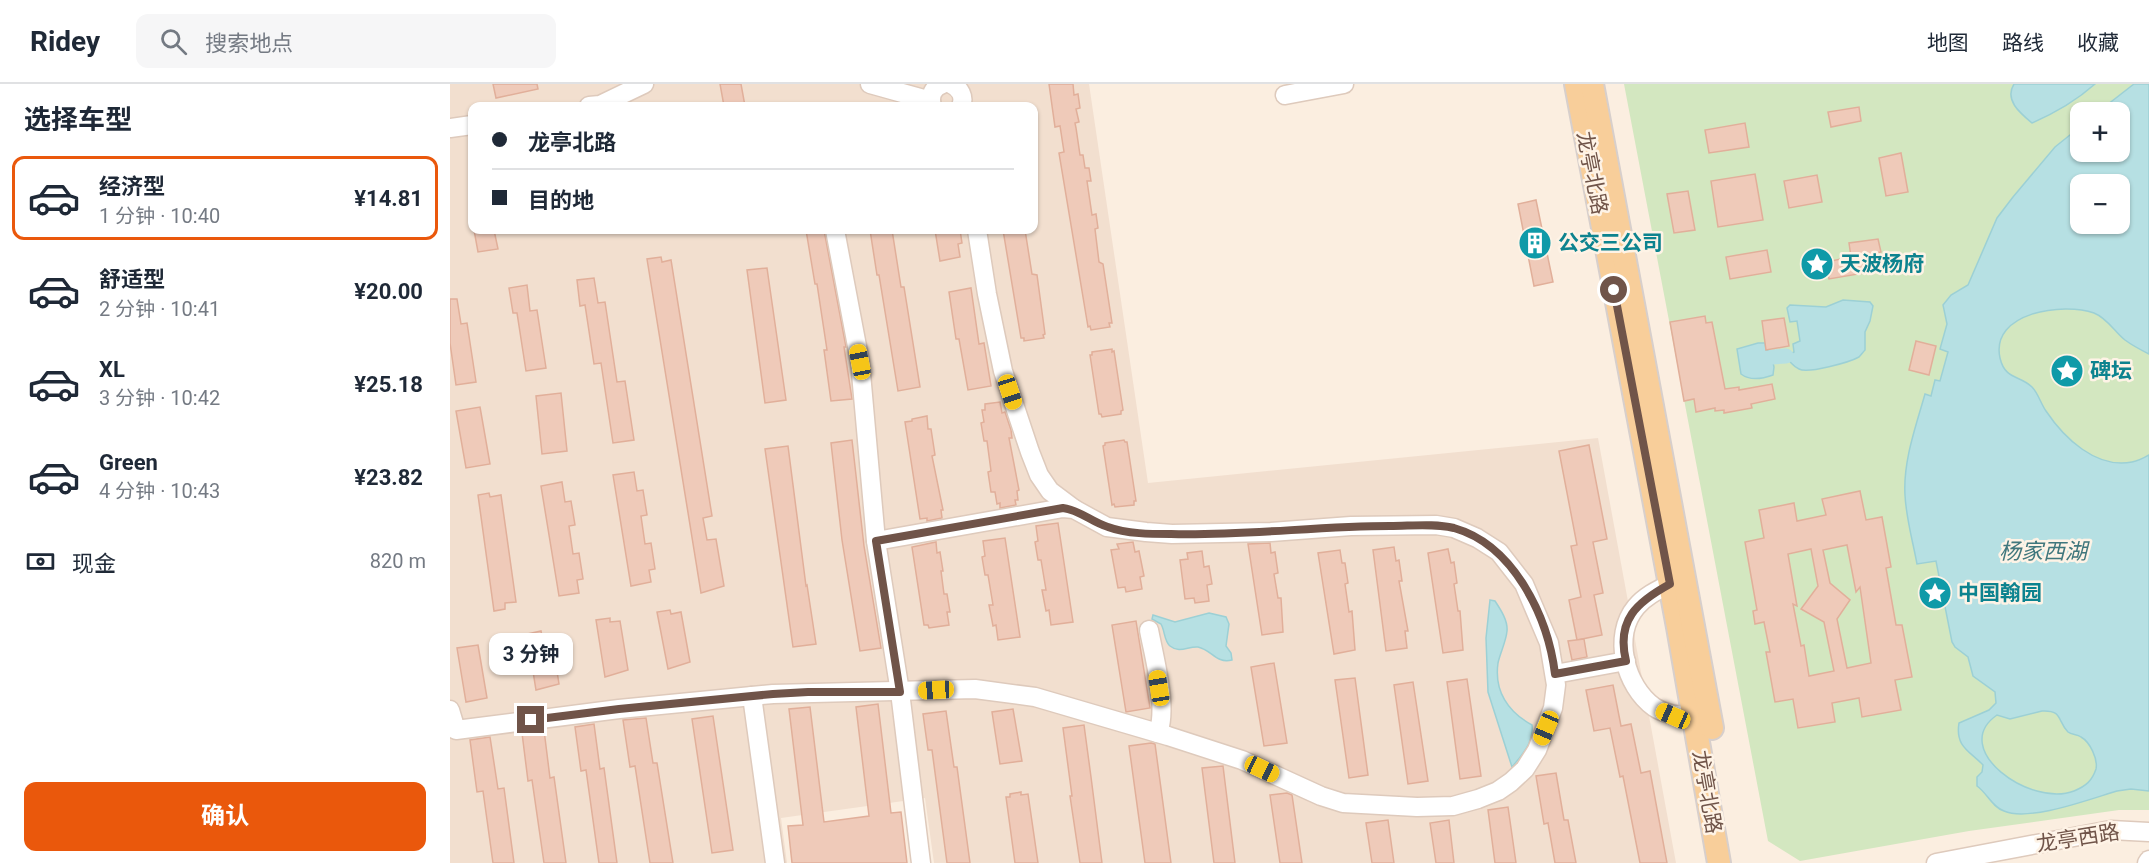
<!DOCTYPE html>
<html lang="zh">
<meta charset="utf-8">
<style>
body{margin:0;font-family:Roboto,"Noto Sans SC",sans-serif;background:#f6f6f7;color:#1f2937;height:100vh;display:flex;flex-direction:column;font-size:22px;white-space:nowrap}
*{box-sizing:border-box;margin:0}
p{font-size:20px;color:#747a83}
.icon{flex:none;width:33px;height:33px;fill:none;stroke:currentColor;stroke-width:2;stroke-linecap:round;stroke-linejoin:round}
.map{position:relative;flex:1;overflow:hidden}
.sheet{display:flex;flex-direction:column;background:#fff;width:450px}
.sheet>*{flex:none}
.guide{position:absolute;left:18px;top:18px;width:570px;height:132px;border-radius:12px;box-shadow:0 2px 4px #0004;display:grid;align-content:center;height:132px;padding:0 24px;background:#fff}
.fabs{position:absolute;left:1620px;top:18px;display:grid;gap:12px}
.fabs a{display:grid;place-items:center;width:60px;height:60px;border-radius:12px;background:#fff;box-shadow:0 2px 4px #0004;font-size:30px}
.end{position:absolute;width:27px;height:27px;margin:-14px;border:8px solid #705449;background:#fff;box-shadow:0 0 0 3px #fff}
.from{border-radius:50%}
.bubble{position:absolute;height:42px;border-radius:12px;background:#fff;box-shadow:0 2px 4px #0004;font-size:20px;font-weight:700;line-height:42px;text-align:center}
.car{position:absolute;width:18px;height:36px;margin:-18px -9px;border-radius:8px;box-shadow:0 0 4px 2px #0007;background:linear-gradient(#f5c518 24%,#345 0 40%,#f5c518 0 76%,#345 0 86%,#f5c518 0)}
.guide b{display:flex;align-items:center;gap:21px;height:57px;font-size:22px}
.guide b+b{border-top:2px solid #e0e1e3}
.guide i{width:15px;height:15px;background:#1f2937}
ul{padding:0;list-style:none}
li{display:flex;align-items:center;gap:18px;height:84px;margin:0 12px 9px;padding:0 12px;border:3px solid transparent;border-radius:12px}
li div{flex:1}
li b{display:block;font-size:22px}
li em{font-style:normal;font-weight:700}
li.selected{border-color:#ea580c}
li>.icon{width:54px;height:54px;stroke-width:1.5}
h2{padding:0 24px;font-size:27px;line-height:72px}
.pay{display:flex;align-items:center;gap:15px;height:66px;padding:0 24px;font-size:22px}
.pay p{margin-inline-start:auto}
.cta{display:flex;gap:12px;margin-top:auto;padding:12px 24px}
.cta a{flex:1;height:69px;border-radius:12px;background:#ea580c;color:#fff;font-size:24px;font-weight:700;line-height:69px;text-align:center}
header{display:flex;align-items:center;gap:36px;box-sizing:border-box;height:84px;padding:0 30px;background:#fff;border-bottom:2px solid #e0e1e3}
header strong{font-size:28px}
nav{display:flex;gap:33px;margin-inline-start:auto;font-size:21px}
.search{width:420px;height:54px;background:#f6f6f7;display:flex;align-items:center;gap:15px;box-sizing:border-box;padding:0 21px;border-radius:12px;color:#747a83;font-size:22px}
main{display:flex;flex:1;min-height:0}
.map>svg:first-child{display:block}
.residential{fill:#f2dfcf;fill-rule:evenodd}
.green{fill:#d3e7c0;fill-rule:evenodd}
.water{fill:#b6e0e3;stroke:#9cd0d5;stroke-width:1.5;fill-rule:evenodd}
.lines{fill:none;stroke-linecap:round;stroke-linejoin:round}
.canal{stroke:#b6e0e3;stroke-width:15}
.building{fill:#efcab9;stroke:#e1af9a;stroke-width:1.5;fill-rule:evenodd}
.minor-casing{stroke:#decabc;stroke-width:21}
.major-casing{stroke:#d7cfcc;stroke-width:26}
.minor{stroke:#fff;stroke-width:18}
.major{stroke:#f8ce9a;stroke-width:22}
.route{stroke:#705449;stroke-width:8}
.labels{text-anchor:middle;stroke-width:5;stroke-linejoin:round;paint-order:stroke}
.street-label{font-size:21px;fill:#705449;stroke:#fef3e6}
.culture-label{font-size:21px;font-weight:bold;fill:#0d838f;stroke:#fef3e6;text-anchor:start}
.water-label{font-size:22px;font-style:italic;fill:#40777d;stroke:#fef3e6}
</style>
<header>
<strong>Ridey</strong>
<div class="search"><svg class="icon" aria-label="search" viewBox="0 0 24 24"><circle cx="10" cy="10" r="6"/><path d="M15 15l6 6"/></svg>搜索地点</div>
<nav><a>地图</a><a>路线</a><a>收藏</a></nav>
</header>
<main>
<section class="sheet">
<h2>选择车型</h2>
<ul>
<li class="selected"><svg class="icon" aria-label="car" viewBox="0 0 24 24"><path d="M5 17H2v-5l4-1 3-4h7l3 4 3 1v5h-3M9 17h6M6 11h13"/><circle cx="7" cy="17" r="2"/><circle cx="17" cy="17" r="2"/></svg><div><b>经济型</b><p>1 分钟 · 10:40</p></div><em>¥14.81</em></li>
<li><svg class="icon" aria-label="car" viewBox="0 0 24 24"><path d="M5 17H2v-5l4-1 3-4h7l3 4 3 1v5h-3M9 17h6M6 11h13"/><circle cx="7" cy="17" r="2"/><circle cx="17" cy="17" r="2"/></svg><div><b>舒适型</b><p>2 分钟 · 10:41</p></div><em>¥20.00</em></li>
<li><svg class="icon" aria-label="car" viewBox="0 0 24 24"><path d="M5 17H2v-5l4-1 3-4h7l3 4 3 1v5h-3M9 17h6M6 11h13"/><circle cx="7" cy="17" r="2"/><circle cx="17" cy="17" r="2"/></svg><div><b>XL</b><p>3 分钟 · 10:42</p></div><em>¥25.18</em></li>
<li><svg class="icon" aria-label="car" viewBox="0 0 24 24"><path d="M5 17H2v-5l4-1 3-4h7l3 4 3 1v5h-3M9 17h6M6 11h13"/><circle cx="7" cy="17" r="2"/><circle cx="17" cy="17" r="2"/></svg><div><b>Green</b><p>4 分钟 · 10:43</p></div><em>¥23.82</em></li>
</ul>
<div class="pay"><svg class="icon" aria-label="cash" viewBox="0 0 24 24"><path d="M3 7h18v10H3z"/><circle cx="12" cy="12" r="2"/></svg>现金<p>820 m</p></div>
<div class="cta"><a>确认</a></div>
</section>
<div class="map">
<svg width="1699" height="779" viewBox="0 0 1699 779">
<rect width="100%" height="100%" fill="#fbeee0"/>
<path class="residential" d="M0,0H639L698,399L1148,354L1226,779H484L475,714L331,734L337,779H0ZM22,22H584V146H22Z"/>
<path class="green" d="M1174,0H1699V726H1669L1519,747L1350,777L1318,757ZM1630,28H1670V68H1630ZM1630,100H1670V140H1630Z"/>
<g class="water">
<path d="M1564,0H1645C1626,17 1605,29 1582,39C1570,29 1554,16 1564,0Z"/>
<path d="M1684,0H1699V270C1691,266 1683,262 1675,256C1665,248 1657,234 1644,229C1614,218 1540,228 1550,274C1555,296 1570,291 1582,303C1588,309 1591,320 1596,327C1614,354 1646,385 1682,378C1688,377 1694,374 1699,371V707L1681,705L1667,707C1640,715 1579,738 1554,727C1542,723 1537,709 1527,702V693L1532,688L1533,681C1520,667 1505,663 1509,639L1539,626L1546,619L1545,608L1523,592L1518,573L1505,563L1502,558L1486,477L1467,480C1463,458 1456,434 1455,411C1453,377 1466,342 1475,310L1481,312L1485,296L1490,297L1498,268L1490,265L1497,240L1493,221L1501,211L1518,201L1547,134L1563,113L1605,63L1630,43V68H1670V28H1648ZM1670,100V140H1630V100ZM1592,627C1613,626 1607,637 1618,648C1622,651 1627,650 1631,653C1640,658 1648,675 1646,685C1642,697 1636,702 1624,707C1581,724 1498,665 1547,631L1560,635Z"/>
<path d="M1393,216L1420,218L1423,222L1420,237L1415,248V266C1414,267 1410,272 1409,273C1400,278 1358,290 1349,285C1344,283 1338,276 1336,272L1344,268L1343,260L1350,257L1347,237L1340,238L1337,224L1340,221L1376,223Z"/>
<path d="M1308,259H1315L1316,266H1320L1324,283L1323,291C1312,295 1300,297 1291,290L1287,265Z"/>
<path d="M1040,516L1045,517C1051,526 1058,537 1057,547C1056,558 1050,569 1048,579C1044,607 1058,628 1082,641C1084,658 1072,671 1062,683L1038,608L1036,554Z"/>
<path d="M759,529L776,533L779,540L776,562L781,569L782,576C766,580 762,566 748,563C738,562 730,570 720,562C714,557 715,547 711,540L702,535L703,531L725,538Z"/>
</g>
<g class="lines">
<polyline class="canal" points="1322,273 1336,272"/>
</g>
<g class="building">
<polygon points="43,0 87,0 88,5 46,14"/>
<polygon points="270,0 291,0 295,22 274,22"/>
<polygon points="599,0 623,0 624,11 628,10 630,24 626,25 629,38 625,39 626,44 630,71 633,71 635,84 639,84 641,97 637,97 642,131 646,130 648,144 645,145 649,178 653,180 662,239 659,239 660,243 641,246 640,242 638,243 609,69 614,68 610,42 605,43"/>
<polygon points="1409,23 1411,37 1381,43 1378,28"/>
<polygon points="1295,39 1299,63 1259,69 1255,46"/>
<polygon points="1451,69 1458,108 1436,112 1429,74"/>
<polygon points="1305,90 1313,136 1268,143 1261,97"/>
<polygon points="1367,91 1372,118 1339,124 1334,97"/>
<polygon points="1238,107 1245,146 1224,149 1217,110"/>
<polygon points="1086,116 1103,198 1084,202 1068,120"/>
<polygon points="24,146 44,146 48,165 28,168"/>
<polygon points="356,146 374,146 396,263 394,263 402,315 381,317 374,266 377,266 367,200 365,200"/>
<polygon points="420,146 442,146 451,203 454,203 470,303 448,307 429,191 427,191"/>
<polygon points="485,146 510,146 512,159 508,160 510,173 490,177"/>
<polygon points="553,146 575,146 582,190 587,191 595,250 593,251 594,254 574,257 574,254 571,254"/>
<polygon points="1428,155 1431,168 1417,171 1420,188 1379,195 1376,178 1401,173 1399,159"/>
<polygon points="1317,166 1321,188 1280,195 1276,173"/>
<polygon points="211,173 212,178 221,176 262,432 253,434 257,456 266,455 274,502 251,509 197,175"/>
<polygon points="317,184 336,316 315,319 297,186"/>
<polygon points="144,194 148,219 155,218 167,298 175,297 184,356 163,359 151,279 144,280 135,221 130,222 127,196"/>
<polygon points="77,201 80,227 87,226 96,284 76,287 67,229 63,229 59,204"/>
<polygon points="521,204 529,260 534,259 541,302 518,306 509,255 506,255 499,208"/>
<polygon points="0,215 7,215 11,240 17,239 26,298 6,301 0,259"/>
<polygon points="1255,232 1256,239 1262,238 1275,305 1289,303 1289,306 1322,300 1325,315 1301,320 1302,324 1274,329 1274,326 1265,327 1265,324 1246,328 1244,315 1234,317 1220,238"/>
<polygon points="1334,234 1339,262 1316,266 1312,237"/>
<polygon points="1466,257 1486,262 1479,291 1459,286"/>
<polygon points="662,265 662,268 664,267 673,326 671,327 671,330 652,333 651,330 649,330 640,271 642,271 642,268"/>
<polygon points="111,309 117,367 92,370 86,312"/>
<polygon points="550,318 552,329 555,328 561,346 562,354 559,354 569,406 567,407 568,416 565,416 566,421 550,424 550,419 547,420 545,408 541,408 538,388 541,387 537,357 534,357 531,339 534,338 532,326 535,326 535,320"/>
<polygon points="30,323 40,380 16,384 6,327"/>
<polygon points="477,332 478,345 481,345 485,371 482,372 493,426 491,426 492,434 477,437 477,434 470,435 455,338 462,337 462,335"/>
<polygon points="402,356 414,462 431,564 410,567 392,456 381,359"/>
<polygon points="674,356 675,358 677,358 686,417 684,417 684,421 665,423 664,420 662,421 653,362 655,361 655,359"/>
<polygon points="1139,361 1157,455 1143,458 1153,509 1144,511 1152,551 1127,556 1119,516 1131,513 1121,462 1127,461 1109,367"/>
<polygon points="338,362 356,502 357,501 366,560 343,563 315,365"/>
<polygon points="184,388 187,407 193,406 197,431 191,432 195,460 201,459 205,485 199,486 201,498 181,502 163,391"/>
<polygon points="112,398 115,418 121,417 125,441 119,442 123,470 129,469 133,495 127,496 129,509 109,512 91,402"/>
<path d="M1410,407L1416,436L1432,433L1441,483L1436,484L1446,541H1452L1462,593L1445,596L1451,626L1412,633L1409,614L1382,619L1385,638L1348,644L1343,615L1325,618L1316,568H1320L1314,538L1305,540L1303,527L1307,526L1295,458L1314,454L1309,426L1344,419L1347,437L1376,431L1372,415ZM1397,461L1406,508L1410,503L1421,579L1397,584L1387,535L1400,516L1380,499L1373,466ZM1361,465L1368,502L1351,525L1374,538L1384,587L1359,592L1354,561L1351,562L1343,520L1347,522L1338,470Z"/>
<polygon points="39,409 40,413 51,411 66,518 55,519 55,525 44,527 28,411"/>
<polygon points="608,439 623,538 601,541 599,526 596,527 592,506 596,506 591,476 588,476 585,458 588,457 586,442"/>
<polygon points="555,454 570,553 548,556 546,541 543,542 539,521 543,521 538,491 535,491 532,473 535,472 533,457"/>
<polygon points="486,458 487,469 490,468 493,487 491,487 494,510 497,510 500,528 497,528 499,541 479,544 478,541 474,541 462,463"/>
<polygon points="683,458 685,468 689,467 694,492 690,493 692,505 676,508 675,503 668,504 661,466 669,465 667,460"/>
<polygon points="820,459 821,469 825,468 828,489 824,490 828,514 831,514 833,548 812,551 798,460"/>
<polygon points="944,463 946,477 949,476 952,497 949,497 958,547 955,547 957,564 936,567 923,466"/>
<polygon points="998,465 1001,479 1004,478 1007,499 1004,500 1008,527 1010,527 1013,566 993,569 978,469"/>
<polygon points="890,466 892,479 895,479 898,499 895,500 899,528 902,527 905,566 884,570 868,469"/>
<polygon points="752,467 754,483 759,482 762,500 757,501 759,517 745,519 744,514 735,515 730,476 738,475 737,469"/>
<polygon points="220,526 221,530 231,528 240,578 218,585 207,528"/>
<polygon points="160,534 160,538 170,537 178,586 155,593 146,536"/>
<polygon points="686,537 700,624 676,628 662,541"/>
<polygon points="91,547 92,552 101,550 109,600 86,606 77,550"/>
<polygon points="1134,555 1137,573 1122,576 1118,557"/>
<polygon points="28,561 37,614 16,618 7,564"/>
<polygon points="824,579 837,659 814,662 801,583"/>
<polygon points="905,594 918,691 899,694 885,596"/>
<polygon points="1017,595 1031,692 1010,695 997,598"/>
<polygon points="963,598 978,697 958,700 944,601"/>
<polygon points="1163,601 1171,642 1181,640 1191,689 1200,687 1217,779 1190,779 1173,692 1170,693 1160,644 1144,647 1136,606"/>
<polygon points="428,620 441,729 451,728 457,779 342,779 338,742 353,741 339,625 360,623 374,738 419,732 406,623"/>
<polygon points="563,625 572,677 550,680 542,628"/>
<polygon points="496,627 504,683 507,683 520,779 497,779 482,666 478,666 473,630"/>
<polygon points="263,632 283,766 262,769 242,635"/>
<polygon points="196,634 203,679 207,679 223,779 200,779 185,682 180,683 173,636"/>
<polygon points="144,640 150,685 154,684 167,779 149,779 136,686 131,687 125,643"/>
<polygon points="634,641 641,693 652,779 630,779 620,712 622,712 613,644"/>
<polygon points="94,646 100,694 104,693 116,779 94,779 82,696 78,697 72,649"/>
<polygon points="40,653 48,705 54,704 64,779 43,779 33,707 27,708 20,656"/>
<polygon points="701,659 705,660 721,779 695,779 679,662"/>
<polygon points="773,682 785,779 764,779 752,684"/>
<polygon points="1106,689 1114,736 1118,736 1126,779 1105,779 1098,739 1094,740 1086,692"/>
<polygon points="571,708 571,711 578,710 588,779 565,779 556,713 560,713 560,710"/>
<polygon points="837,709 842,711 852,779 830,779 820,711"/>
<polygon points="1058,723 1066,779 1045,779 1038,726"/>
<polygon points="938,736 944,779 922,779 916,739"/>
<polygon points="999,736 1004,779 986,779 980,739"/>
</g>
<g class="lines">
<g class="minor-casing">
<g id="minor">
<polyline points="420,0 481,17"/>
<path d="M501,0C510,4 515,13 511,22"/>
<polyline points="835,11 894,0"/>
<polyline points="139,22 150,21 194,0"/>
<path d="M482,22C479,12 483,3 493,0"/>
<polyline points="0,44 22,41"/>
<polyline points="385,146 410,278 426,457 450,608 471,779"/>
<polyline points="527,146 537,210 553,287 580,368 589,391 600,407 624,425"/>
<path d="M1220,500C1208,506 1195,512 1186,523C1162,552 1175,602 1204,623C1216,631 1229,632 1244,632"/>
<path d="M699,546C704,573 718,623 708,649"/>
<polyline points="1105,590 1176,577"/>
<polyline points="302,612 325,779"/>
<polyline points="0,626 6,646 169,625 323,610 525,605 585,613 718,652 792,676 871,712 893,719 967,723 1003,722 1028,715 1048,707 1061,698 1075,685 1087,666 1103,624 1106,601 1099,559 1074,500 1049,468 1027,454 1004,444 986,441 901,442 821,448 722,450 696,448 657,443 624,425 613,424 426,457"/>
<polyline points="1486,779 1661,746 1699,748"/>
<polyline points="1697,779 1699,776"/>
</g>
</g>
<g class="major-casing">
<g id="major">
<polyline points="1126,0 1228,543 1269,779"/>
<polyline points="1142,0 1262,644"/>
</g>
</g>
<use href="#minor" class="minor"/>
<use href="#major" class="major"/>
</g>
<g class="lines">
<path class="route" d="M81,636L169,625L323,610L358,608H450L426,457L613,424C630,426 641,438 658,443C677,450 701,450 721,450C795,452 867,442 940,442C961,442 984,439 1004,444C1064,461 1098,533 1105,590L1176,577C1166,536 1187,518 1220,500L1164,206"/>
</g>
<defs>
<g id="building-disc" transform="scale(1.725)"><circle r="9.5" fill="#0f9aa8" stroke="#fef3e6"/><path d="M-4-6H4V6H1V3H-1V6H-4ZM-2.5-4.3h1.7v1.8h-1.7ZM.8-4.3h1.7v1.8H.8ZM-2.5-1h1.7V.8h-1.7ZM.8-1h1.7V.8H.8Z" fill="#fff"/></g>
<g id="sight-disc" transform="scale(1.725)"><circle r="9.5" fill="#0f9aa8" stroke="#fef3e6"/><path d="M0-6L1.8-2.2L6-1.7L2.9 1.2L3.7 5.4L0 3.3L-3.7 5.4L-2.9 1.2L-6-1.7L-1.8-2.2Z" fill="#fff"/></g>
</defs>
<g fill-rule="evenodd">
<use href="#building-disc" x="1085" y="159"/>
<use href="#sight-disc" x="1367" y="180"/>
<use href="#sight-disc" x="1617" y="287"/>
<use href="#sight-disc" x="1485" y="509"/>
</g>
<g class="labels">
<g class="street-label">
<text transform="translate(1142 89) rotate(79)" y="7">龙亭北路</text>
<text transform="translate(1257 708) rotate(80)" y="7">龙亭北路</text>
<text transform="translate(1628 754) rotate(-9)" y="7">龙亭西路</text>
</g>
<g class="culture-label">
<text x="1108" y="166">公交三公司</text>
<text x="1390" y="187">天波杨府</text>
<text x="1640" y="294">碑坛</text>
<text x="1508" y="516">中国翰园</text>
</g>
<g class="water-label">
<text x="1593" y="475">杨家西湖</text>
</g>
</g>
</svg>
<div class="fabs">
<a>+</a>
<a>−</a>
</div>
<i class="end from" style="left:1164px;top:206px"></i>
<i class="end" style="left:81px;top:636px"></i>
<div class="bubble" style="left:39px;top:549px;width:84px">3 分钟</div>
<i class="car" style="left:410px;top:278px;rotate:349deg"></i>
<i class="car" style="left:560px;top:308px;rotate:162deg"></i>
<i class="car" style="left:709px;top:604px;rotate:351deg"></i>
<i class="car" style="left:486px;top:606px;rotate:267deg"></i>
<i class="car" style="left:1223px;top:632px;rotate:294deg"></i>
<i class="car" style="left:1096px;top:644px;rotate:203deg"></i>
<i class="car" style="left:812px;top:685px;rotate:115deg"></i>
<div class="guide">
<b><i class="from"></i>龙亭北路</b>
<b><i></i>目的地</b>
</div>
</div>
</main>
